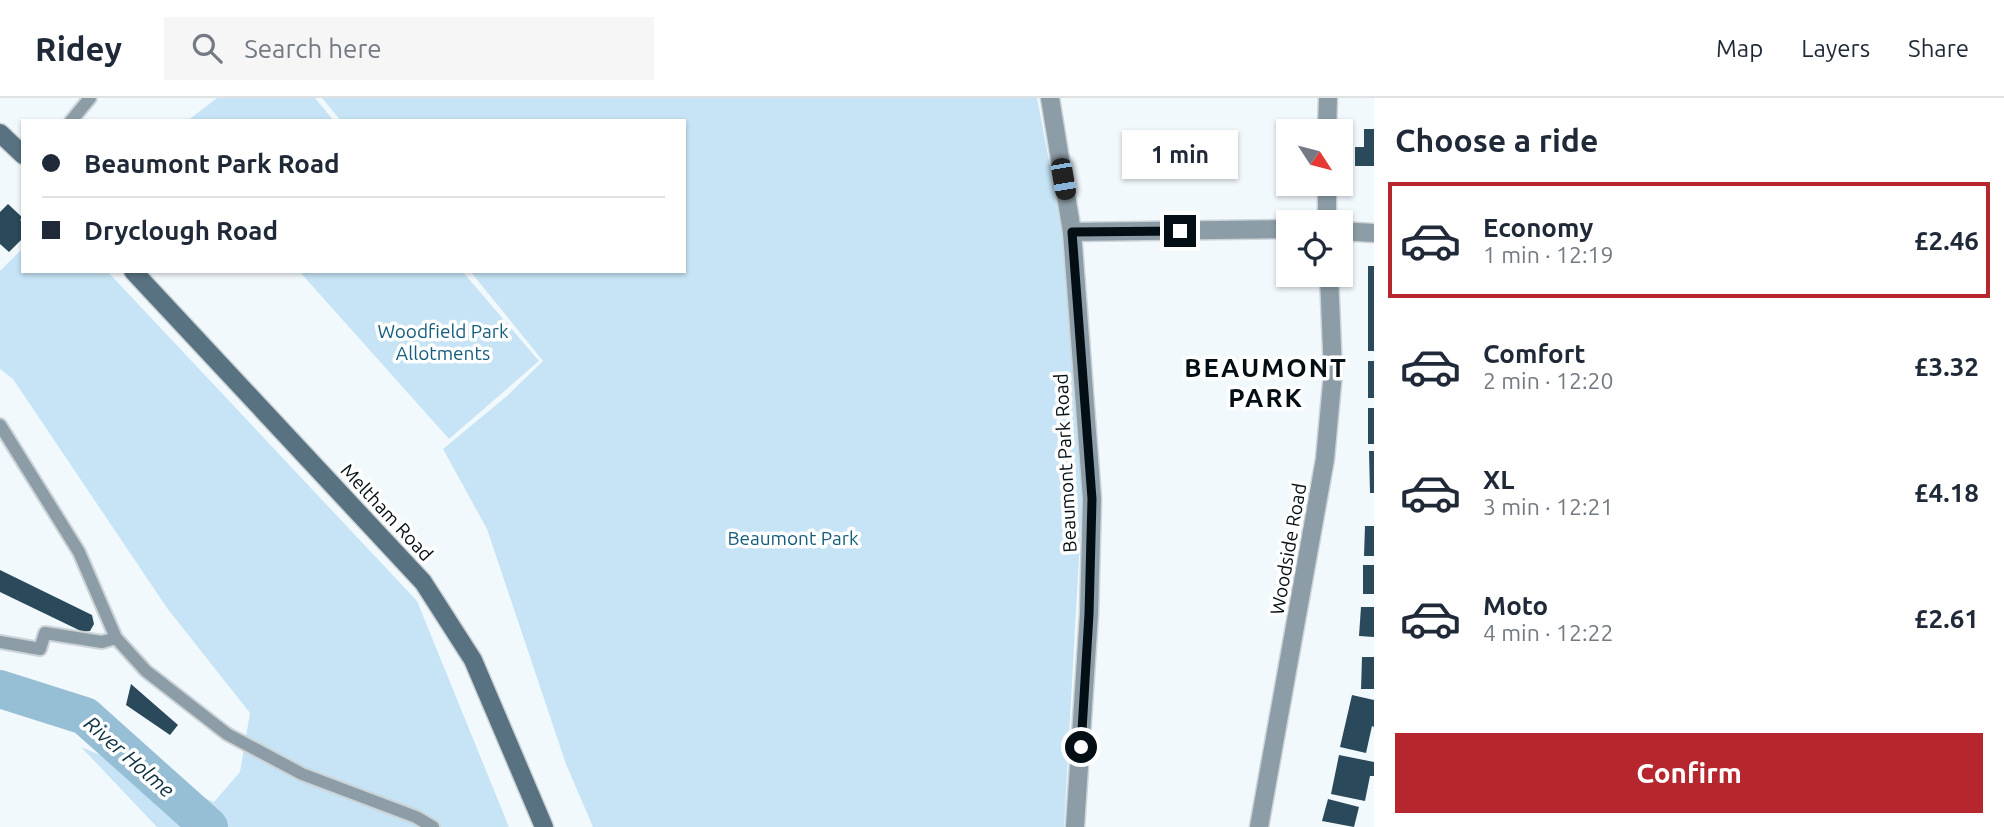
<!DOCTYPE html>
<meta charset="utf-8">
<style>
body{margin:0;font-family:Ubuntu,sans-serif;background:#f6f6f7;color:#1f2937;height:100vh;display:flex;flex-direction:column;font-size:26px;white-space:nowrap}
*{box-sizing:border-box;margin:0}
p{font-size:23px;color:#747a83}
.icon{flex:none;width:38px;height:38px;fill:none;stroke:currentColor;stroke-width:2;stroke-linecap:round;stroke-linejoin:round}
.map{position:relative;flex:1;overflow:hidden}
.side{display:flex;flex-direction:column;background:#fff;width:630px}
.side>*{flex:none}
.top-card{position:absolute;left:21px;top:21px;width:665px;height:154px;border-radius:0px;box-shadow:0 2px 5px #0004;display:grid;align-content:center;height:154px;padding:0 21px;background:#fff}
.needle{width:46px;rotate:126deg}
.tools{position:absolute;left:1276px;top:21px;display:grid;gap:14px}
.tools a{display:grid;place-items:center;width:77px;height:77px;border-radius:0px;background:#fff;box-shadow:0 2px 5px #0004;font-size:35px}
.end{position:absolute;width:32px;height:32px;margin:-16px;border:9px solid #040f15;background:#fff;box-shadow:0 0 0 4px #fff}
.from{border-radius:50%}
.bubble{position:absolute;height:49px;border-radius:0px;background:#fff;box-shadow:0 2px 5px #0004;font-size:23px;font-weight:700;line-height:49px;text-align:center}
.car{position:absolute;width:21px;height:42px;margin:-21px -10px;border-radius:9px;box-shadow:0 0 5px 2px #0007;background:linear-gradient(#222 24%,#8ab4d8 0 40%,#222 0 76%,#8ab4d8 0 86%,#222 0)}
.top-card b{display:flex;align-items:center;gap:24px;height:66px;font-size:26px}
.top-card b+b{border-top:2px solid #e0e1e3}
.top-card i{width:18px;height:18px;background:#1f2937}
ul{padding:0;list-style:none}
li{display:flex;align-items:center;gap:21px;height:116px;margin:0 14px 10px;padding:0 7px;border:4px solid transparent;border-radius:0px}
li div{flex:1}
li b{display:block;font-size:26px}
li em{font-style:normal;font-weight:700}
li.selected{border-color:#b6262e}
li>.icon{width:63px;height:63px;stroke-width:1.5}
h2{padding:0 21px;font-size:32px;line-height:84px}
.primary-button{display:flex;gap:14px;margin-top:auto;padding:14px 21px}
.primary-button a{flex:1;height:80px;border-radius:0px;background:#b6262e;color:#fff;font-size:28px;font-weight:700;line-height:80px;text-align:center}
header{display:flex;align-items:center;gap:42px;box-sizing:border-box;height:98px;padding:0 35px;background:#fff;border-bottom:2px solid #e0e1e3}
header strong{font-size:33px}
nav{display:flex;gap:38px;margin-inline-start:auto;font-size:24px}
.search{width:490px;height:63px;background:#f6f6f7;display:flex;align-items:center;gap:18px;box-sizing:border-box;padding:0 24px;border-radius:0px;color:#747a83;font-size:26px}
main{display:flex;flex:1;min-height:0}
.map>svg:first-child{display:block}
.green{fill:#c6e4f5}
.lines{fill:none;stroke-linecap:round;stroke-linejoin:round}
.river{stroke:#96bfd6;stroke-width:38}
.building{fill:#2a495a}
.lane-casing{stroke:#ccd4d8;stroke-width:16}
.street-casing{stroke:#ccd4d8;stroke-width:21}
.secondary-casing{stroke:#ccd4d8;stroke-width:21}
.lane{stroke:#8c9da7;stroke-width:12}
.street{stroke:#8c9da7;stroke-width:18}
.secondary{stroke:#597281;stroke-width:18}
.route{stroke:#040f15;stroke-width:9}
.labels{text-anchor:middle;stroke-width:7;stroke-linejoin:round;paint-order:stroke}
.park-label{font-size:19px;fill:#155d7e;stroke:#fff}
.street-label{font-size:19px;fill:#040f15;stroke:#fff}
.water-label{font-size:21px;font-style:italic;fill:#0c3041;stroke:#fff}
.district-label{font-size:26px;font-weight:bold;letter-spacing:2px;fill:#040f15;stroke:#fff}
</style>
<header>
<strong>Ridey</strong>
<div class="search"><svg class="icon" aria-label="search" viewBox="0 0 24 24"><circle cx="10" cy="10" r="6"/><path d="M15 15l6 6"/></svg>Search here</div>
<nav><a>Map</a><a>Layers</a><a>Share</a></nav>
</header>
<main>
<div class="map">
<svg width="1374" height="729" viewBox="0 0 1374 729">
<rect width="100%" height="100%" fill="#f2f9fd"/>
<g class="green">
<polygon points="217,0 315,0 334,23 187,23"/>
<polygon points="322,0 1037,0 1069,167 1082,406 1064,729 593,729 566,666 487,431 443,351 507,298 543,263 470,173 684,173 684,23 341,23"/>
<polygon points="23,150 23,173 107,173 417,503 509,729 157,729 81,649 214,704 240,674 250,615 167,510 13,281 0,271 0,173"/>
<polygon points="299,173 462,173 539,263 449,341"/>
</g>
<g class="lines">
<polyline class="river" points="0,591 85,618 209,729"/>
</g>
<g class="building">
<polygon points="1364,31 1374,31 1374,68 1355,68 1355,49 1364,49"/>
<polygon points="8,106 23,120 20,122 23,125 23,140 9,154 0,146 0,114"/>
<rect x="1368" y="168" width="6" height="85"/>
<rect x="1368" y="263" width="6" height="37"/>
<rect x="1368" y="310" width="6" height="36"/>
<polygon points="1369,353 1374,353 1374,395 1370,395"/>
<polygon points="1365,428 1374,428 1374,458 1364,458"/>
<rect x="1363" y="467" width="11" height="29"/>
<polygon points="0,472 92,517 94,526 90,533 83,534 0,494"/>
<polygon points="1361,509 1374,509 1374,539 1359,538"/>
<polygon points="1362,559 1374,559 1374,591 1361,591"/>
<polygon points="131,586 178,627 170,637 126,607"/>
<polygon points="1352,597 1374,602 1374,629 1372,628 1366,655 1340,649"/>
<polygon points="1339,657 1374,664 1374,678 1370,678 1365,703 1331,696"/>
<polygon points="1328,701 1359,709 1354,729 1322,723"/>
</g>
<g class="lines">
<g class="lane-casing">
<g id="lane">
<polyline points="71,23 90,0"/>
<polyline points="0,327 79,454 116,540 146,573 227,636 302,676 416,719 433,729"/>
<polyline points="0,544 40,551 45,535 102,544 116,540"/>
</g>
</g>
<g class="street-casing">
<g id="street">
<polyline points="1050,0 1072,134 1092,401 1089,516 1075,729"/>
<polyline points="1327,33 1328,0"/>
<polyline points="1327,124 1327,86"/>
<polyline points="1340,133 1374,135"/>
<polyline points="1072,134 1288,131"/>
<polyline points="1259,729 1325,361 1333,275 1329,177"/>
</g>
</g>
<g class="secondary-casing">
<g id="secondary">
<polyline points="0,35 23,57"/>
<polyline points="133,173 423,484 473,562 544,729"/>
</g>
</g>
<use href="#lane" class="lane"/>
<use href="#street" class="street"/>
<use href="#secondary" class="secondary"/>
</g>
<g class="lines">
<polyline class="route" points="1081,649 1089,516 1092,401 1072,134 1180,133"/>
</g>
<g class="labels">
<g class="park-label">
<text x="443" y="240">Woodfield Park<tspan x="443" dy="22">Allotments</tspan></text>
<text x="793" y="447">Beaumont Park</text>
</g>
<g class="street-label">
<text transform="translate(1065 365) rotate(-93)" y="7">Beaumont Park Road</text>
<text transform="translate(387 414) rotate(47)" y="7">Meltham Road</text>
<text transform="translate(1288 451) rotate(-80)" y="7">Woodside Road</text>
</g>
<g class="water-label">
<text transform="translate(129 659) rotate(41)" y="7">River Holme</text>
</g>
<g class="district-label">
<text x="1266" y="279">BEAUMONT<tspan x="1266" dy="30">PARK</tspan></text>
</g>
</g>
</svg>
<div class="tools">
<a><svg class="needle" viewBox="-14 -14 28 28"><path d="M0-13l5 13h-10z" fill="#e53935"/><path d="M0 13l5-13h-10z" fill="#747a83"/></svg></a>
<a><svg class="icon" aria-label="locate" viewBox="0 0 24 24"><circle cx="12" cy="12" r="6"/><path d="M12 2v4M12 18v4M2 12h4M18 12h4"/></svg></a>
</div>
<i class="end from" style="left:1081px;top:649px"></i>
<i class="end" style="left:1180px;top:133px"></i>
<div class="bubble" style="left:1122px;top:32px;width:116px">1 min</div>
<i class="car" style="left:1063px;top:81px;rotate:170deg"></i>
<div class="top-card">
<b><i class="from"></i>Beaumont Park Road</b>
<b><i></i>Dryclough Road</b>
</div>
</div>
<section class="side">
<h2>Choose a ride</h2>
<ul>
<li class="selected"><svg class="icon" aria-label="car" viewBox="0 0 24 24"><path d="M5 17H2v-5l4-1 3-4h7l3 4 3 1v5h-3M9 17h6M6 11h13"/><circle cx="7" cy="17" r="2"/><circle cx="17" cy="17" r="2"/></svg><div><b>Economy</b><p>1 min · 12:19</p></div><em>£2.46</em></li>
<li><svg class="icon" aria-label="car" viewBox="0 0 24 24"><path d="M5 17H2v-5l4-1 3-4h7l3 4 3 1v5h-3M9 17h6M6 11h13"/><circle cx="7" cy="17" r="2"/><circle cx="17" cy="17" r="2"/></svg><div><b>Comfort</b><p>2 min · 12:20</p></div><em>£3.32</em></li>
<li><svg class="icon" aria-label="car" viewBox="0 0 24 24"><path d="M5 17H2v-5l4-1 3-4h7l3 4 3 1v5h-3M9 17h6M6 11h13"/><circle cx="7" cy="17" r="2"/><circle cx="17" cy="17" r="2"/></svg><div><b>XL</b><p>3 min · 12:21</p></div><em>£4.18</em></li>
<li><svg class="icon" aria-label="car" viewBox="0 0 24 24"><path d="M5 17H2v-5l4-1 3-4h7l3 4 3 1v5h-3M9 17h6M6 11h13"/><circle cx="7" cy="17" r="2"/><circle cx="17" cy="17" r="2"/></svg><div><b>Moto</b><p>4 min · 12:22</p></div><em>£2.61</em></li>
</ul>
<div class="primary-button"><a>Confirm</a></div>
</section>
</main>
